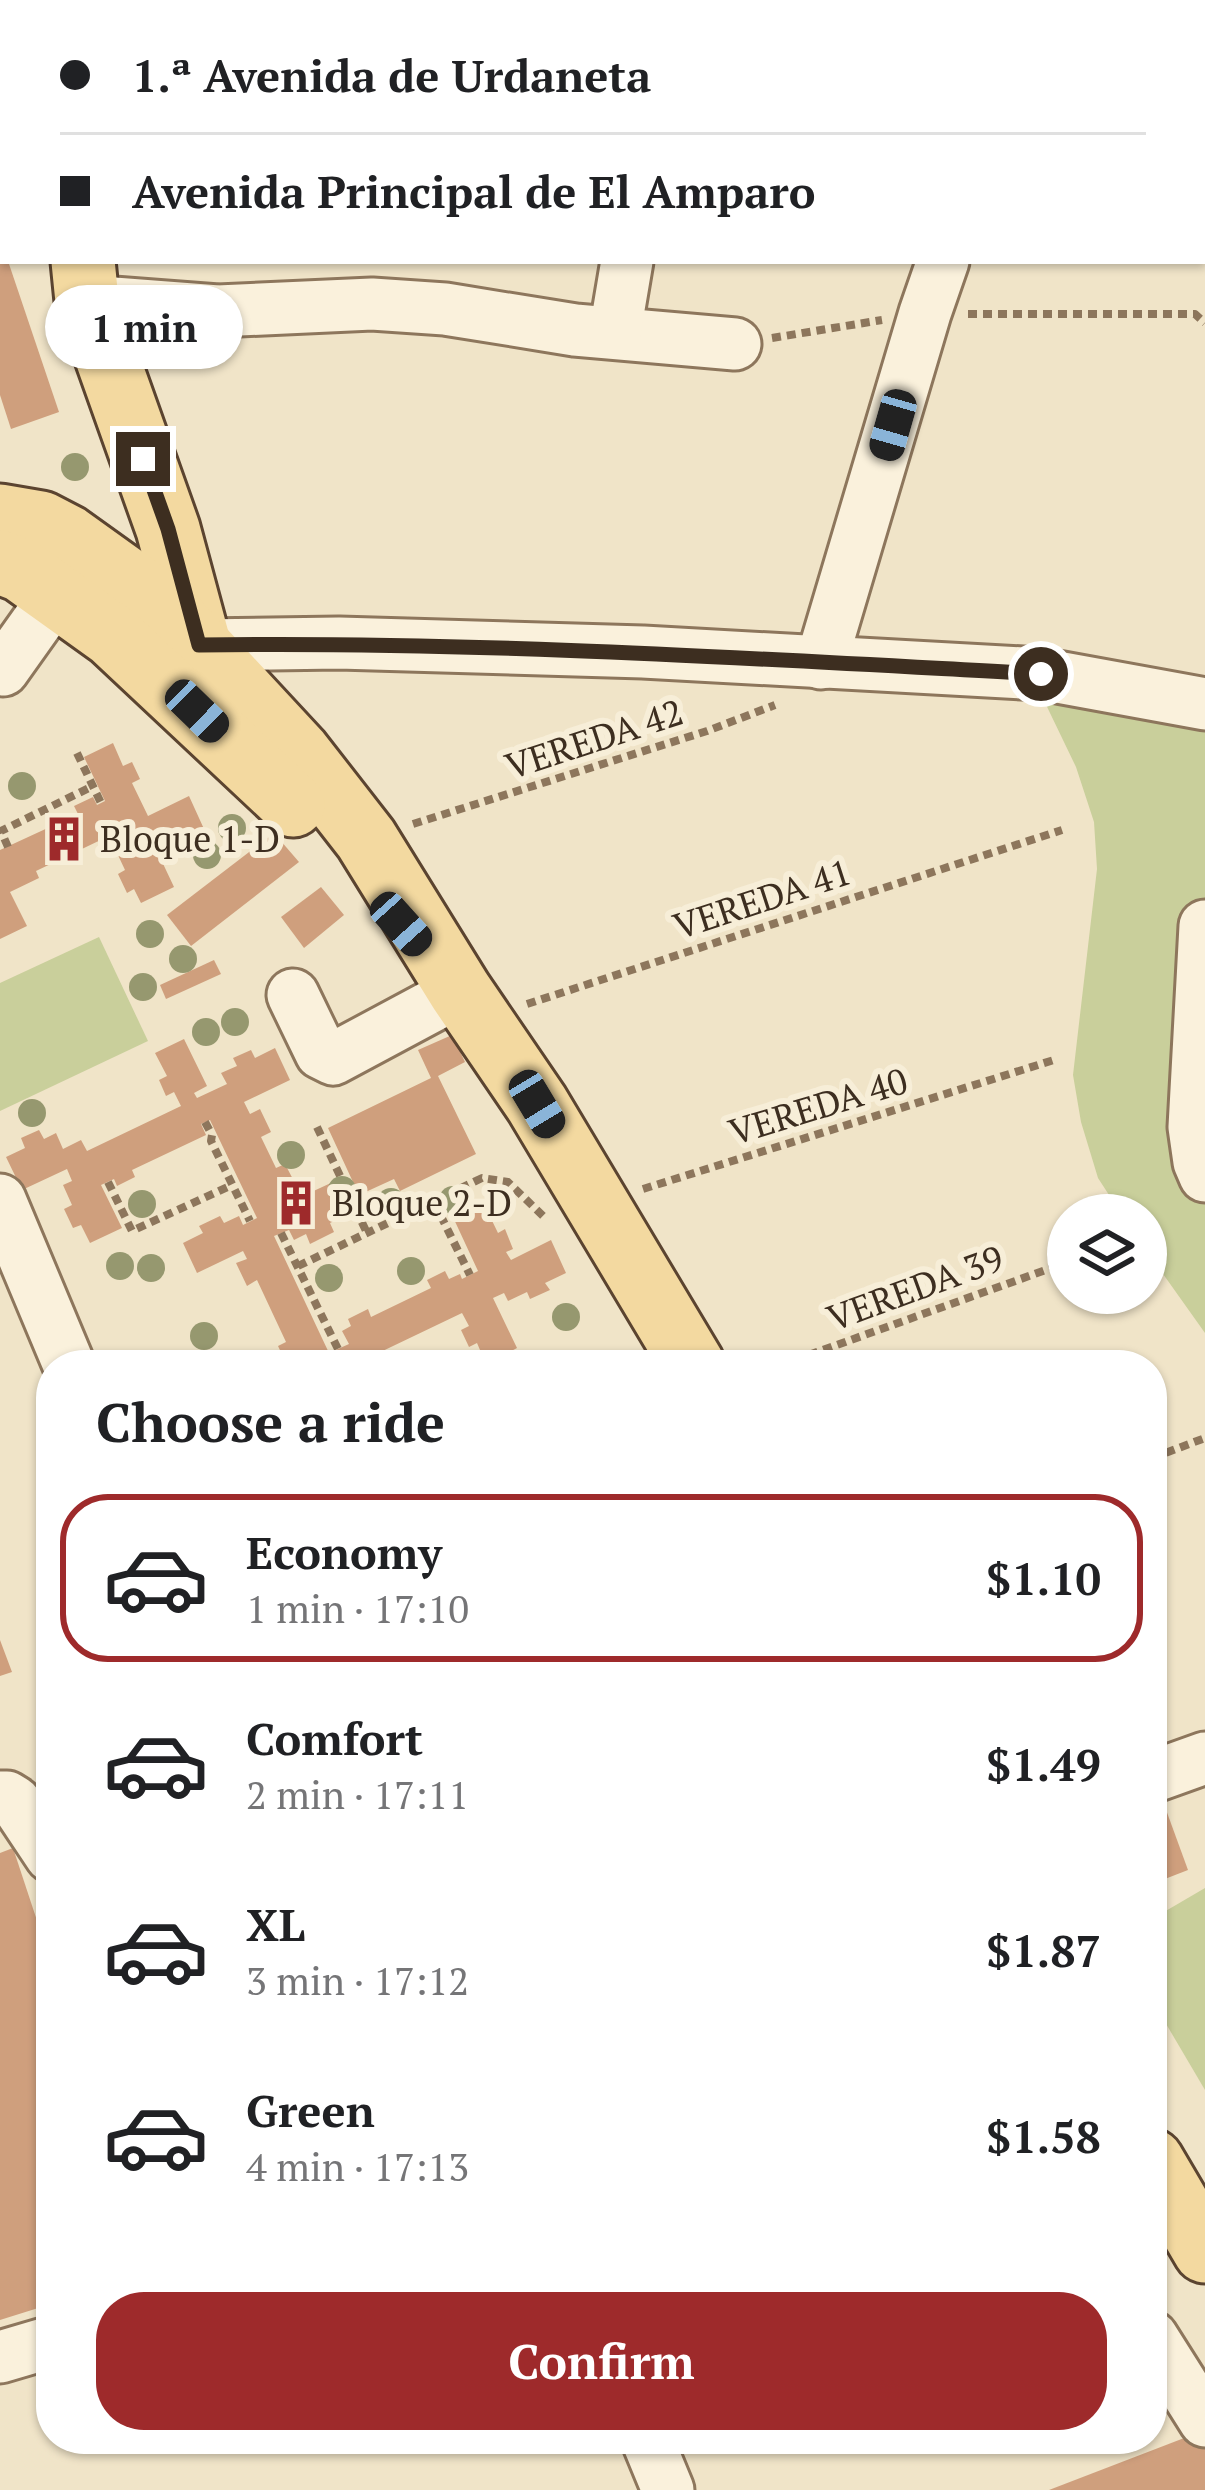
<!DOCTYPE html>
<meta charset="utf-8">
<style>
body{margin:0;font-family:"PT Serif",serif;background:#f2f2f2;color:#202124;height:100vh;display:flex;flex-direction:column;font-size:45px;white-space:nowrap}
*{box-sizing:border-box;margin:0}
p{font-size:39px;color:#757577}
.icon{flex:none;width:66px;height:66px;fill:none;stroke:currentColor;stroke-width:2;stroke-linecap:round;stroke-linejoin:round}
.map{position:relative;flex:1;overflow:hidden}
.panel{position:absolute;left:36px;top:1350px;width:1131px;height:1104px;display:flex;flex-direction:column;background:#fff;border-radius:48px;box-shadow:0 3px 9px #0004}
.panel>*{flex:none}
.top-card{position:absolute;left:0px;top:0px;width:1206px;height:264px;box-shadow:0 3px 9px #0004;display:grid;align-content:center;height:264px;padding:0 60px;background:#fff}
.fabs{position:absolute;left:1047px;top:1194px;display:grid;gap:24px}
.fabs a{display:grid;place-items:center;width:120px;height:120px;border-radius:50%;background:#fff;box-shadow:0 3px 9px #0004;font-size:60px}
.end{position:absolute;width:54px;height:54px;margin:-27px;border:15px solid #3d2e20;background:#fff;box-shadow:0 0 0 6px #fff}
.from{border-radius:50%}
.bubble{position:absolute;height:84px;border-radius:42px;background:#fff;box-shadow:0 3px 9px #0004;font-size:39px;font-weight:700;line-height:84px;text-align:center}
.car{position:absolute;width:36px;height:72px;margin:-36px -18px;border-radius:15px;box-shadow:0 0 9px 3px #0007;background:linear-gradient(#222 24%,#8ab4d8 0 40%,#222 0 76%,#8ab4d8 0 86%,#222 0)}
.top-card b{display:flex;align-items:center;gap:42px;height:114px;font-size:45px}
.top-card b+b{border-top:3px solid #e0e0e0}
.top-card i{width:30px;height:30px;background:#202124}
ul{padding:0;list-style:none}
li{display:flex;align-items:center;gap:36px;height:168px;margin:0 24px 18px;padding:0 36px;border:6px solid transparent;border-radius:48px}
li div{flex:1}
li b{display:block;font-size:45px}
li em{font-style:normal;font-weight:700}
li.current{border-color:#9e2a2b}
li>.icon{width:108px;height:108px;stroke-width:1.5}
h2{padding:0 60px;font-size:54px;line-height:144px}
.button{display:flex;gap:24px;margin-top:auto;padding:24px 60px}
.button a{flex:1;height:138px;border-radius:48px;background:#9e2a2b;color:#fff;font-size:48px;font-weight:700;line-height:138px;text-align:center}
.map>svg:first-child{display:block}
.green{fill:#c9cf9b}
.building{fill:#cf9f7d}
.lines{fill:none;stroke-linecap:round;stroke-linejoin:round}
.minor-casing{stroke:#8d765c;stroke-width:57}
.major-casing{stroke:#5b4430;stroke-width:69}
.path{stroke:#8d765c;stroke-width:8;stroke-dasharray:9 6;stroke-linecap:butt}
.minor{stroke:#faf1dc;stroke-width:51}
.major{stroke:#f3d9a0;stroke-width:63}
.tree{fill:#96986f}
.route{stroke:#3d2e20;stroke-width:15}
.labels{text-anchor:middle;stroke-width:12;stroke-linejoin:round;paint-order:stroke}
.street-label{font-size:36px;fill:#3d2e20;stroke:#f7eed8}
.poi-label{font-size:36px;fill:#3d2e20;stroke:#f7eed8;text-anchor:start}
</style>
<div class="map">
<svg width="1205" height="2490" viewBox="0 0 1205 2490">
<rect width="100%" height="100%" fill="#f0e4c8"/>
<g class="green">
<polygon points="1037,686 1205,700 1205,1333 1146,1250 1146,1215 1122,1215 1098,1178 1081,1122 1073,1075 1097,869 1094,822 1076,767"/>
<polygon points="99,937 148,1041 0,1111 0,983"/>
<polygon points="1205,1888 1205,2090 1152,2000 1152,1919"/>
</g>
<g class="building">
<polygon points="0,261 8,261 59,412 11,429 0,395"/>
<polygon points="113,743 123,766 132,762 140,779 132,783 148,816 189,796 204,829 157,851 174,887 141,903 134,889 127,893 118,874 125,870 109,836 36,871 39,878 10,892 27,926 0,939 0,850 78,814 74,806 93,797 97,805 105,801 84,757"/>
<polygon points="274,833 299,862 191,946 167,915"/>
<polygon points="321,887 344,915 304,948 281,917"/>
<polygon points="214,960 221,974 166,999 160,985"/>
<polygon points="452,1035 465,1062 438,1076 476,1154 400,1191 394,1179 359,1195 328,1128 431,1078 418,1050"/>
<polygon points="184,1039 207,1086 194,1093 197,1098 227,1084 221,1073 237,1066 233,1058 251,1050 255,1058 275,1048 290,1080 244,1102 250,1114 260,1109 271,1132 261,1137 276,1168 285,1164 296,1185 286,1190 292,1201 333,1182 348,1214 330,1223 334,1232 310,1244 306,1234 294,1240 289,1230 274,1236 329,1353 349,1344 342,1331 351,1326 348,1319 368,1309 371,1317 431,1288 427,1280 445,1271 449,1279 460,1274 462,1279 478,1271 452,1215 482,1200 498,1233 505,1229 513,1249 506,1252 511,1260 551,1240 566,1273 545,1283 550,1290 530,1299 527,1292 508,1301 504,1293 493,1298 517,1348 486,1364 477,1343 469,1347 461,1330 469,1326 462,1313 368,1358 371,1365 297,1365 295,1361 287,1365 278,1346 286,1342 257,1280 247,1286 236,1263 247,1259 243,1251 197,1273 183,1243 203,1233 199,1226 220,1216 224,1223 239,1216 243,1225 257,1218 210,1120 201,1124 206,1135 132,1170 135,1177 117,1186 114,1179 101,1185 122,1228 90,1243 81,1225 73,1228 64,1209 72,1205 63,1185 72,1181 67,1169 22,1190 6,1157 25,1148 21,1138 39,1130 44,1139 56,1133 63,1149 81,1140 87,1151 181,1106 174,1092 166,1096 159,1080 167,1076 155,1053"/>
<polygon points="0,1640 12,1672 0,1676"/>
<polygon points="1165,1807 1188,1870 1152,1884 1152,1813"/>
<polygon points="13,1848 51,1963 51,2304 0,2320 0,1853"/>
<polygon points="1205,2430 1205,2490 1049,2490"/>
</g>
<g class="lines">
<g class="minor-casing">
<g id="minor">
<polyline points="10,0 10,3"/>
<polyline points="892,0 925,3"/>
<polyline points="648,3 649,0"/>
<polyline points="1032,3 1033,0"/>
<polyline points="87,301 218,311 372,304 445,309 575,330 735,344"/>
<polyline points="615,332 627,261"/>
<polyline points="199,645 339,643 643,652 1041,674 1205,704"/>
<polyline points="821,663 925,313 943,261"/>
<polyline points="3,670 57,594"/>
<polyline points="1205,926 1194,1127 1199,1162 1205,1176"/>
<polyline points="293,995 321,1053 333,1059 460,991"/>
<polyline points="0,1200 69,1365"/>
<polyline points="1152,1777 1205,1758"/>
<polyline points="0,1797 7,1797 15,1802 51,1856"/>
<polyline points="1152,2337 1205,2421"/>
<polyline points="0,2357 51,2342"/>
<polyline points="647,2439 668,2490"/>
</g>
</g>
<g class="major-casing">
<g id="major">
<polyline points="159,3 161,0"/>
<polyline points="83,261 87,301 168,529 199,644"/>
<polyline points="0,516 41,523 68,537 160,603 299,753 366,839 460,991 537,1104 693,1365"/>
<polyline points="0,562 21,570 113,636 293,805"/>
<polyline points="1152,2161 1205,2251"/>
</g>
</g>
<g class="path">
<polyline points="968,314 1195,314 1205,323"/>
<polyline points="772,338 882,320"/>
<polyline points="77,753 101,803"/>
<polyline points="413,824 707,731 775,705"/>
<polyline points="8,847 1,831 93,786"/>
<polyline points="527,1004 1062,830"/>
<polyline points="205,1122 212,1135 211,1141 250,1221"/>
<polyline points="317,1127 367,1233"/>
<polyline points="108,1182 132,1231 232,1185"/>
<polyline points="643,1189 1057,1059"/>
<polyline points="434,1202 470,1275"/>
<polyline points="281,1233 338,1349"/>
<polyline points="298,1266 482,1178 508,1182 543,1216"/>
<polyline points="781,1365 1068,1262"/>
<polyline points="1152,1458 1205,1438"/>
</g>
<use href="#minor" class="minor"/>
<use href="#major" class="major"/>
</g>
<g class="tree">
<circle cx="75" cy="467" r="14"/>
<circle cx="22" cy="786" r="14"/>
<circle cx="232" cy="828" r="14"/>
<circle cx="207" cy="855" r="14"/>
<circle cx="150" cy="934" r="14"/>
<circle cx="183" cy="959" r="14"/>
<circle cx="143" cy="987" r="14"/>
<circle cx="235" cy="1022" r="14"/>
<circle cx="206" cy="1032" r="14"/>
<circle cx="32" cy="1113" r="14"/>
<circle cx="291" cy="1155" r="14"/>
<circle cx="342" cy="1190" r="14"/>
<circle cx="453" cy="1200" r="14"/>
<circle cx="391" cy="1202" r="14"/>
<circle cx="142" cy="1204" r="14"/>
<circle cx="120" cy="1266" r="14"/>
<circle cx="151" cy="1268" r="14"/>
<circle cx="411" cy="1271" r="14"/>
<circle cx="329" cy="1278" r="14"/>
<circle cx="566" cy="1317" r="14"/>
<circle cx="204" cy="1336" r="14"/>
</g>
<g class="lines">
<path class="route" d="M143,459L168,529L199,645C480,641 761,659 1041,674"/>
</g>
<defs>
<g id="building-bare" transform="scale(3.6)"><path d="M-4-6H4V6H1V3H-1V6H-4ZM-2.5-4.3h1.7v1.8h-1.7ZM.8-4.3h1.7v1.8H.8ZM-2.5-1h1.7V.8h-1.7ZM.8-1h1.7V.8H.8Z" fill="#9e2a2b" stroke="#f7eed8" stroke-width="2.5" paint-order="stroke"/></g>
</defs>
<g fill-rule="evenodd">
<use href="#building-bare" x="64" y="839"/>
<use href="#building-bare" x="296" y="1203"/>
</g>
<g class="labels">
<g class="street-label">
<text transform="translate(594 739) rotate(-18)" y="13">VEREDA 42</text>
<text transform="translate(762 899) rotate(-18)" y="13">VEREDA 41</text>
<text transform="translate(818 1106) rotate(-17)" y="13">VEREDA 40</text>
<text transform="translate(915 1288) rotate(-20)" y="13">VEREDA 39</text>
</g>
<g class="poi-label">
<text x="100" y="852">Bloque 1-D</text>
<text x="332" y="1216">Bloque 2-D</text>
</g>
</g>
</svg>
<div class="fabs">
<a><svg class="icon" aria-label="layers" viewBox="0 0 24 24"><path d="M12 4l9 5-9 5-9-5zM3 14l9 5 9-5"/></svg></a>
</div>
<i class="end from" style="left:1041px;top:674px"></i>
<i class="end" style="left:143px;top:459px"></i>
<div class="bubble" style="left:45px;top:285px;width:198px">1 min</div>
<i class="car" style="left:893px;top:425px;rotate:196deg"></i>
<i class="car" style="left:197px;top:711px;rotate:134deg"></i>
<i class="car" style="left:401px;top:924px;rotate:138deg"></i>
<i class="car" style="left:537px;top:1104px;rotate:149deg"></i>
<div class="top-card">
<b><i class="from"></i>1.ª Avenida de Urdaneta</b>
<b><i></i>Avenida Principal de El Amparo</b>
</div>
<section class="panel">
<h2>Choose a ride</h2>
<ul>
<li class="current"><svg class="icon" aria-label="car" viewBox="0 0 24 24"><path d="M5 17H2v-5l4-1 3-4h7l3 4 3 1v5h-3M9 17h6M6 11h13"/><circle cx="7" cy="17" r="2"/><circle cx="17" cy="17" r="2"/></svg><div><b>Economy</b><p>1 min · 17:10</p></div><em>$1.10</em></li>
<li><svg class="icon" aria-label="car" viewBox="0 0 24 24"><path d="M5 17H2v-5l4-1 3-4h7l3 4 3 1v5h-3M9 17h6M6 11h13"/><circle cx="7" cy="17" r="2"/><circle cx="17" cy="17" r="2"/></svg><div><b>Comfort</b><p>2 min · 17:11</p></div><em>$1.49</em></li>
<li><svg class="icon" aria-label="car" viewBox="0 0 24 24"><path d="M5 17H2v-5l4-1 3-4h7l3 4 3 1v5h-3M9 17h6M6 11h13"/><circle cx="7" cy="17" r="2"/><circle cx="17" cy="17" r="2"/></svg><div><b>XL</b><p>3 min · 17:12</p></div><em>$1.87</em></li>
<li><svg class="icon" aria-label="car" viewBox="0 0 24 24"><path d="M5 17H2v-5l4-1 3-4h7l3 4 3 1v5h-3M9 17h6M6 11h13"/><circle cx="7" cy="17" r="2"/><circle cx="17" cy="17" r="2"/></svg><div><b>Green</b><p>4 min · 17:13</p></div><em>$1.58</em></li>
</ul>
<div class="button"><a>Confirm</a></div>
</section>
</div>
